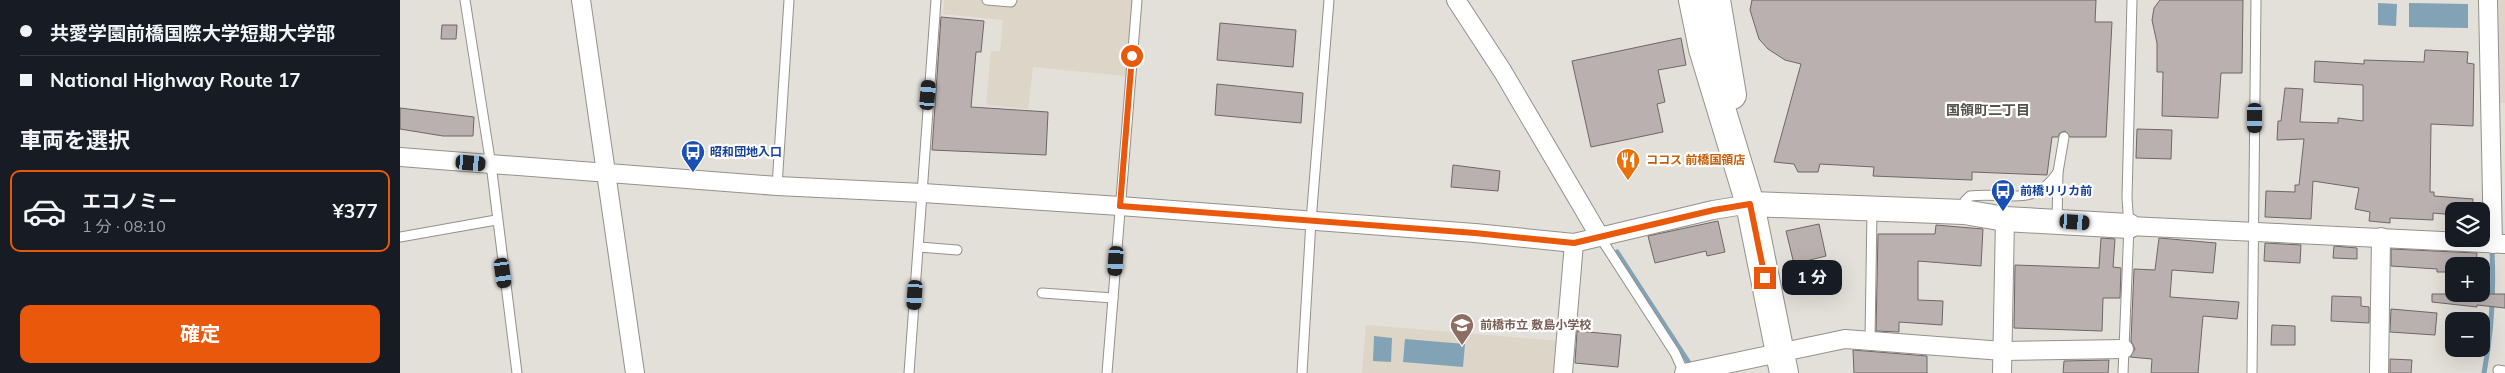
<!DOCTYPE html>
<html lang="ja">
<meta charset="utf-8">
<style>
body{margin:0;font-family:Mulish,"Noto Sans JP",sans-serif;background:#20242c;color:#f1f3f6;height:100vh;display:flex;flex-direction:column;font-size:19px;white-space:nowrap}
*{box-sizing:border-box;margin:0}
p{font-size:16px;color:#9ea1a6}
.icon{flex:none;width:28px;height:28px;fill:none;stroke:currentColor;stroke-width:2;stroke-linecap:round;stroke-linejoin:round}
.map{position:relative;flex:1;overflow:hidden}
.panel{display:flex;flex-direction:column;background:#171b24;width:400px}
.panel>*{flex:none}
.guide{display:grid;align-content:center;height:110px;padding:0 20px;background:#171b24}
.tools{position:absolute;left:2045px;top:202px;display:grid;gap:10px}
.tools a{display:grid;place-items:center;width:45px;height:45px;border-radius:10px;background:#171b24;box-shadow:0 5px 20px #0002;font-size:25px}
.end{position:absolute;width:22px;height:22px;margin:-11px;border:6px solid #ea580c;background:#fff;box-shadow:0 0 0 2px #fff}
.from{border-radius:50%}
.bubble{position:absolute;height:35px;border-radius:10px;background:#171b24;box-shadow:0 5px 20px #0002;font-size:16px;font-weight:700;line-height:35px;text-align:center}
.car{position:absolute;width:15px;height:30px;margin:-15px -8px;border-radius:6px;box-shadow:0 0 4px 1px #0007;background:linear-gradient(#222 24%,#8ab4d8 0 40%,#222 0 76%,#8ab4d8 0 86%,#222 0)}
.guide b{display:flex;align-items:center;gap:18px;height:48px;font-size:19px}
.guide b+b{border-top:1px solid #363941}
.guide i{width:12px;height:12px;background:#f1f3f6}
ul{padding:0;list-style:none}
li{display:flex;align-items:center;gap:15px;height:82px;margin:0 10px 8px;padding:0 10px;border:2px solid transparent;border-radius:10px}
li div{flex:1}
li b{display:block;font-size:19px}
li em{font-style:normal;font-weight:700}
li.active{border-color:#ea580c}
li>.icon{width:45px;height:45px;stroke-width:1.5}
h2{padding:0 20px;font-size:22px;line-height:60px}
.button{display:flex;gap:10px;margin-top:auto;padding:10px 20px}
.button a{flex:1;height:58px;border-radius:10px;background:#ea580c;color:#fff;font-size:20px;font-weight:700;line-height:58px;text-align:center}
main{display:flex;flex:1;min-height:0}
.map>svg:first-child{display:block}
.built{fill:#ddd5c7}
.water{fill:#82a2b5}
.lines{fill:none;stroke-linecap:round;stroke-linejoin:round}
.stream{stroke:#82a2b5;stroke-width:5}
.building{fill:#b9b0af;stroke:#6f6766}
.lane-casing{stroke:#94918a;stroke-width:11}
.street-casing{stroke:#94918a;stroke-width:20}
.secondary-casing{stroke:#94918a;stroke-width:26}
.highway-casing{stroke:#94918a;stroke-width:30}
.lane{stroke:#fff;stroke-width:9}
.street{stroke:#fff;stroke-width:18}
.secondary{stroke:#fff;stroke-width:24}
.highway{stroke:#fff;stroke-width:28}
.route{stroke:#ea580c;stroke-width:6}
.labels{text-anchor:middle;stroke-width:4.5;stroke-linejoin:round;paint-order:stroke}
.transit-label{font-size:12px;font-weight:bold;fill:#164399;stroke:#fff;text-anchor:start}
.food-label{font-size:12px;font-weight:bold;fill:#c56008;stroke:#fff;text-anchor:start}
.education-label{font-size:12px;font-weight:bold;fill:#785e54;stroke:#fff;text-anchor:start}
.neighbourhood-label{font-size:14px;font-weight:bold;fill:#55524c;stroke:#fff}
</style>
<main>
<section class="panel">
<div class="guide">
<b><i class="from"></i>共愛学園前橋国際大学短期大学部</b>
<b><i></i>National Highway Route 17</b>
</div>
<h2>車両を選択</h2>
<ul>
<li class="active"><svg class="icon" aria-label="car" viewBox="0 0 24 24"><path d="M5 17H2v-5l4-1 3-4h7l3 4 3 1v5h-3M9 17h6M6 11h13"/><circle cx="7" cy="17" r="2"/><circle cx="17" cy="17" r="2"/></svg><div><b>エコノミー</b><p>1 分 · 08:10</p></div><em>¥377</em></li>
</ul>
<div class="button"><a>確定</a></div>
</section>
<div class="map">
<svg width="2105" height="373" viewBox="0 0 2105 373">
<rect width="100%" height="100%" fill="#e3dfd9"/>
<g class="built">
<polygon points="544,0 732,0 726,76 633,67 628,109 586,105 591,51 600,51 603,20 543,14"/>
<polygon points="2095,0 2105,0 2105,103 2096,103"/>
<polygon points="966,325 1160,341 1158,373 962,373"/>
</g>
<g class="water">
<polygon points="1978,3 1997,4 1996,26 1978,25"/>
<polygon points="2009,3 2068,4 2068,28 2009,27"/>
<polygon points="974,336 992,338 991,362 973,361"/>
<polygon points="1005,339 1065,344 1063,367 1003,362"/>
</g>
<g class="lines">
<g class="stream">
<polyline points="1217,252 1291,366"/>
<path d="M2084,373C2092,332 2094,293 2092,251"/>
</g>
</g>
<g class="building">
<polygon points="1352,0 1696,0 1695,22 1712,22 1706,137 1670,137 1665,131 1660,133 1658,137 1652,137 1647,175 1572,172 1572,180 1473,176 1474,167 1420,164 1418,172 1398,172 1394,164 1374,162 1401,64 1385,60 1368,49 1359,39 1350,10"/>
<polygon points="1760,0 1843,0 1842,73 1821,73 1818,118 1762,116 1763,72 1757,72 1757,43 1752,20 1754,8"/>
<polygon points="541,17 584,21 581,52 576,52 571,107 648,112 646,155 532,150"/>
<polygon points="820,23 896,30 893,67 817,60"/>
<polygon points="42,25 57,25 56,39 41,39"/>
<polygon points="1281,38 1286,65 1258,70 1265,102 1257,104 1263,132 1191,147 1172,61"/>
<polygon points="2025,50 2068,52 2067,63 2074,64 2073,126 2031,124 2030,192 2034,192 2034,196 2073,199 2072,211 2054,211 2054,215 2033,213 2033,220 1990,218 1990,223 1969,221 1970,212 1955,209 1959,188 1913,181 1911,219 1865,217 1866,191 1895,192 1895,185 1899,185 1904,139 1877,140 1878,121 1881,121 1885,88 1903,89 1900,122 1938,123 1938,118 1963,121 1963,85 1914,82 1915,61 1964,64 1964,60 2024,62"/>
<polygon points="817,84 903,93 901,123 815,115"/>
<polygon points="0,108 74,117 73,136 43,136 0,129"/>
<polygon points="1737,129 1772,130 1771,159 1736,158"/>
<polygon points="1053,165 1100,171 1098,191 1051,187"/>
<polygon points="1318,221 1325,252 1307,256 1306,251 1255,263 1248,236"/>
<polygon points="1419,224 1426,256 1394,264 1386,231"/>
<polygon points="1536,225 1583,229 1581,266 1518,261 1518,300 1543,301 1542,325 1499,322 1499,332 1476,331 1478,234 1535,234"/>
<polygon points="1701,238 1715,239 1713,267 1721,268 1720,298 1703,298 1702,331 1614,328 1615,265 1699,268"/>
<polygon points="1759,238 1816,243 1813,273 1772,270 1770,297 1839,302 1837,319 1803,316 1798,373 1751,373 1752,359 1730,357 1735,349 1731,341 1734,269 1755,270"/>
<polygon points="1865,243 1901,245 1900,263 1864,261"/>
<polygon points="1934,246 1957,248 1957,259 1933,258"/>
<polygon points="1991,249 2077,253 2076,266 2054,266 2054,272 2037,272 2037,269 1991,266"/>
<polygon points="2032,294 2105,294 2105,308 2077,305 2077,307 2032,302"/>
<polygon points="1932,296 1961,297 1961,306 1969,307 1969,323 1931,321"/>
<polygon points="1991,309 2037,313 2035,335 1990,332"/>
<polygon points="1872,325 1895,326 1895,345 1871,345"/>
<polygon points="1177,331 1221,335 1218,367 1175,363"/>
<polygon points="1453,350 1527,356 1527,373 1454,373"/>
<polygon points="1990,359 2012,360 2011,373 1990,373"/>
<polygon points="1709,360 1708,373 1663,373 1664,361"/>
</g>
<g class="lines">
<g class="lane-casing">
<g id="lane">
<polyline points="65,0 92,172 117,373"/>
<polyline points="587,0 611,2 612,0"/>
<polyline points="377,186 389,0"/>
<path d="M1564,212L1565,201L1570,196C1607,191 1633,209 1658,172"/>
<polyline points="1657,221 1658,172 1664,137"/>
<polyline points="0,237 96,220"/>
<polyline points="1200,237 1275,353 1284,373"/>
<polyline points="519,247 557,250"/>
<polyline points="642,293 713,298"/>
<polyline points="1470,339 1472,210"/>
<polyline points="2098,370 2105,371"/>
<polyline points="509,373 536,0"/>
<polyline points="707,373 737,0"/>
<polyline points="902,373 911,221 929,0"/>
<polyline points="1723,373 1729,226 1727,198 1732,0"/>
<polyline points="1852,373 1856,0"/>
</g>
</g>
<g class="street-casing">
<g id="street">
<polyline points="181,0 235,373"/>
<polyline points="1056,0 1103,72 1200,237"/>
<polyline points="2088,0 2093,244"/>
<polyline points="0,157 377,186 523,193 720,206 1075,233 1174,243 1313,210 1350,204"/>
<polyline points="1729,226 2105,244"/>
<polyline points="1163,373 1174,243"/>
<polyline points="1284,373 1445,339 1603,351 1724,349"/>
<polyline points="1602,373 1605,219"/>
<polyline points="1979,373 1981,237"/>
</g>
</g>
<g class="secondary-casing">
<polyline id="secondary" points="1350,204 1564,212 1605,219 1729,226"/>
</g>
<g class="highway-casing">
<g id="highway">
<polyline points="1293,0 1303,49 1350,204 1384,373"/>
<polyline points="1316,0 1332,95"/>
</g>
</g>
<use href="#lane" class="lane"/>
<use href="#street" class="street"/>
<use href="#secondary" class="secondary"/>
<use href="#highway" class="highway"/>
</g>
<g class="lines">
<polyline class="route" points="732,56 720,206 1075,233 1174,243 1314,210 1350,204 1365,278"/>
</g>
<defs>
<g id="bus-pin" transform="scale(1.25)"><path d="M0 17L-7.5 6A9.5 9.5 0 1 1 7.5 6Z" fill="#1a4fb4" stroke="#fff"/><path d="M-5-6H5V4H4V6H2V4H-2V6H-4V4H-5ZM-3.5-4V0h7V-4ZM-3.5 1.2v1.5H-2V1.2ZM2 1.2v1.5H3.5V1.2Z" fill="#fff"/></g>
<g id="restaurant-pin" transform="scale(1.25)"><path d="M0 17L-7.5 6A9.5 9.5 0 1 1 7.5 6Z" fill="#e8710a" stroke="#fff"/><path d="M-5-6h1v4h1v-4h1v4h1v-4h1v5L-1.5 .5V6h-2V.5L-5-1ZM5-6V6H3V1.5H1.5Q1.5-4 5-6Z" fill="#fff"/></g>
<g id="school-pin" transform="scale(1.25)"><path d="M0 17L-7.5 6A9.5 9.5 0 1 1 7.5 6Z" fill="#8d6e63" stroke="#fff"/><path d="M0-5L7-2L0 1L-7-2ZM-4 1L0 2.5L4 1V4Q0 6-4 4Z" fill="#fff"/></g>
</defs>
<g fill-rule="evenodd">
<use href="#bus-pin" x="293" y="152"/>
<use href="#restaurant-pin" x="1228" y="160"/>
<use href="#bus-pin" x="1603" y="191"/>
<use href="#school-pin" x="1062" y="325"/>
</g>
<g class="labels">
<g class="transit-label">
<text x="310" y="156">昭和団地入口</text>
<text x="1620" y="195">前橋リリカ前</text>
</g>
<g class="food-label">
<text x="1246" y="164">ココス 前橋国領店</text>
</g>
<g class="education-label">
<text x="1080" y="329">前橋市立 敷島小学校</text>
</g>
<g class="neighbourhood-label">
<text x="1588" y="115">国領町二丁目</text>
</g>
</g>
</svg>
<div class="tools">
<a><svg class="icon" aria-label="layers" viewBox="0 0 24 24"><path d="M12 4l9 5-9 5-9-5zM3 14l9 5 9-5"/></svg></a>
<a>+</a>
<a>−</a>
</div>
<i class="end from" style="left:732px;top:56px"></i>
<i class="end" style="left:1365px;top:278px"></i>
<div class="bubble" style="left:1382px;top:260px;width:60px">1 分</div>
<i class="car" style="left:528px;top:95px;rotate:5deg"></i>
<i class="car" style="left:1855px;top:118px;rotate:180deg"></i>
<i class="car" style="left:71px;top:163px;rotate:95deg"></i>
<i class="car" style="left:1675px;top:222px;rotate:94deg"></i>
<i class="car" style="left:716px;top:261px;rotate:184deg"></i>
<i class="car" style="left:103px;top:273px;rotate:172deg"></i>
<i class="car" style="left:515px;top:295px;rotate:184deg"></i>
</div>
</main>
